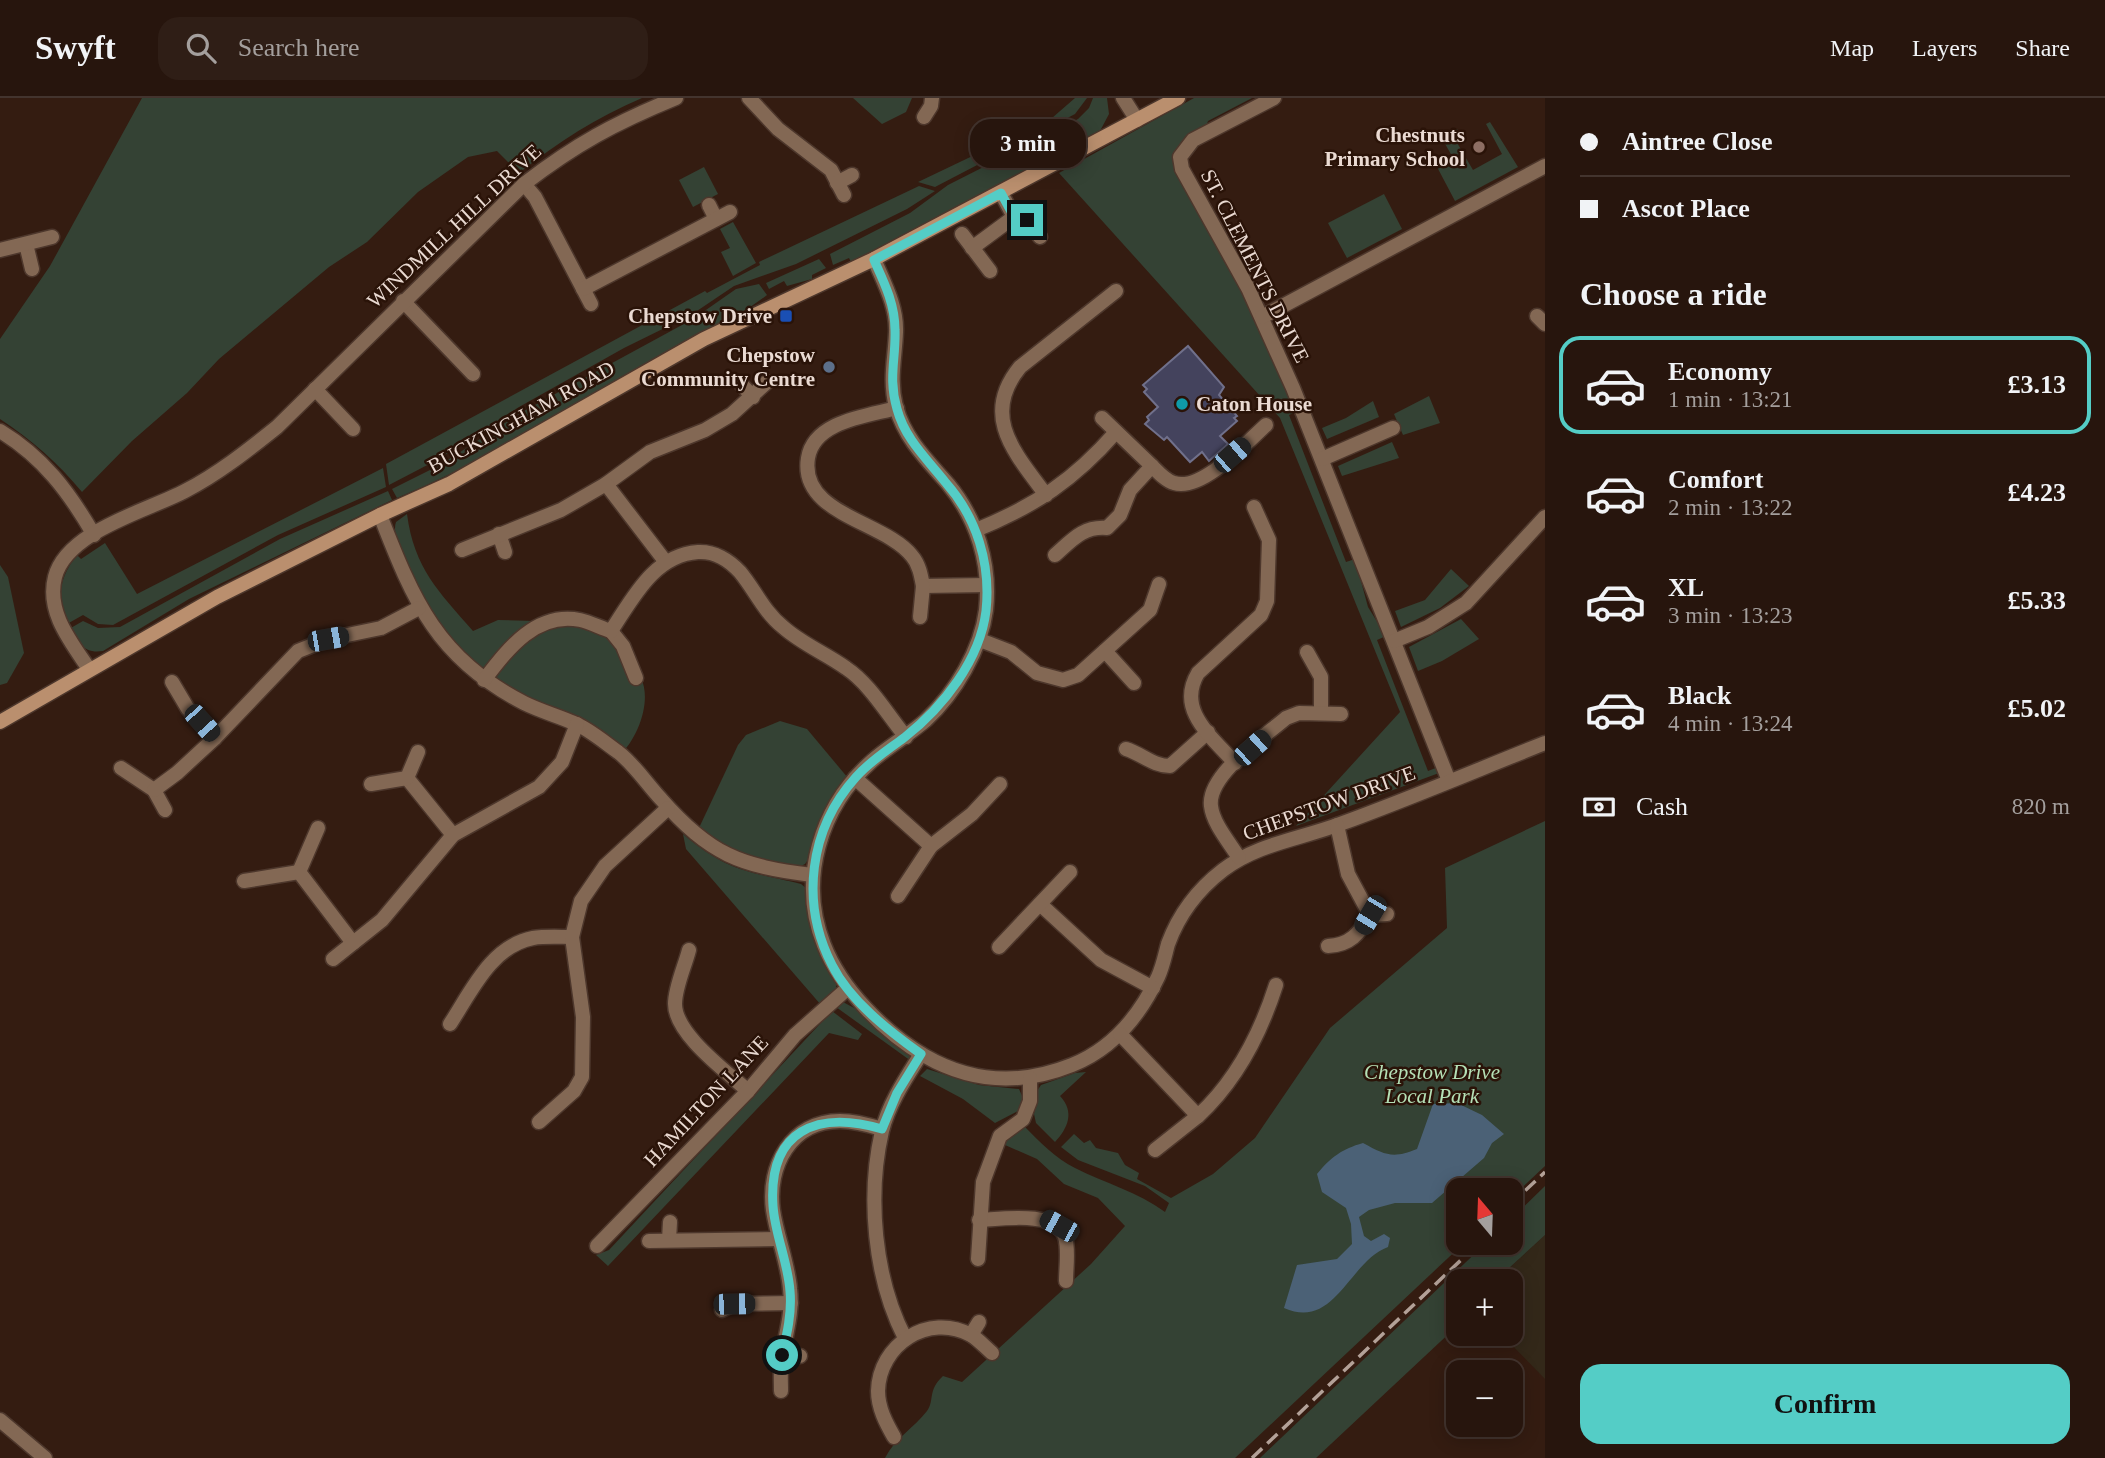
<!DOCTYPE html>
<meta charset="utf-8">
<style>
body{margin:0;font-family:"Times New Roman",serif;background:#2f1e16;color:#f1f3f6;height:100vh;display:flex;flex-direction:column;font-size:26px;white-space:nowrap}
*{box-sizing:border-box;margin:0}
p{font-size:23px;color:#a49f9d}
.icon{flex:none;width:38px;height:38px;fill:none;stroke:currentColor;stroke-width:2;stroke-linecap:round;stroke-linejoin:round}
.map{position:relative;flex:1;overflow:hidden}
.side{display:flex;flex-direction:column;background:#27150d;width:560px}
.side>*{flex:none}
.top-card{display:grid;align-content:center;height:154px;padding:0 35px;background:#27150d}
.needle{width:46px;rotate:341deg}
.controls{position:absolute;left:1446px;top:1080px;display:grid;gap:14px}
.controls a{display:grid;place-items:center;width:77px;height:77px;border-radius:14px;background:#27150d;box-shadow:0 4px 18px #0003,0 0 0 2px #43342e;font-size:35px}
.end{position:absolute;width:32px;height:32px;margin:-16px;border:9px solid #54cdc6;background:#111;box-shadow:0 0 0 4px #111}
.from{border-radius:50%}
.bubble{position:absolute;height:49px;border-radius:21px;background:#27150d;box-shadow:0 4px 18px #0003,0 0 0 2px #43342e;font-size:23px;font-weight:700;line-height:49px;text-align:center}
.car{position:absolute;width:21px;height:42px;margin:-21px -10px;border-radius:9px;box-shadow:0 0 5px 2px #0007;background:linear-gradient(#222 24%,#8ab4d8 0 40%,#222 0 76%,#8ab4d8 0 86%,#222 0)}
.top-card b{display:flex;align-items:center;gap:24px;height:66px;font-size:26px}
.top-card b+b{border-top:2px solid #43342e}
.top-card i{width:18px;height:18px;background:#f1f3f6}
ul{padding:0;list-style:none}
li{display:flex;align-items:center;gap:21px;height:98px;margin:0 14px 10px;padding:0 21px;border:4px solid transparent;border-radius:21px}
li div{flex:1}
li b{display:block;font-size:26px}
li em{font-style:normal;font-weight:700}
li.current{border-color:#54cdc6}
li>.icon{width:63px;height:63px;stroke-width:1.5}
h2{padding:0 35px;font-size:32px;line-height:84px}
.pay{display:flex;align-items:center;gap:18px;height:77px;padding:0 35px;font-size:26px}
.pay p{margin-inline-start:auto}
.primary-button{display:flex;gap:14px;margin-top:auto;padding:14px 35px}
.primary-button a{flex:1;height:80px;border-radius:21px;background:#54cdc6;color:#111;font-size:28px;font-weight:700;line-height:80px;text-align:center}
header{display:flex;align-items:center;gap:42px;box-sizing:border-box;height:98px;padding:0 35px;background:#27150d;border-bottom:2px solid #43342e}
header strong{font-size:33px}
nav{display:flex;gap:38px;margin-inline-start:auto;font-size:24px}
.search{width:490px;height:63px;background:#2f1e16;display:flex;align-items:center;gap:18px;box-sizing:border-box;padding:0 24px;border-radius:21px;color:#a49f9d;font-size:26px}
main{display:flex;flex:1;min-height:0}
.map>svg:first-child{display:block}
.industrial{fill:#332819}
.green{fill:#344234}
.water{fill:#4b6176}
.building{fill:#44435d;stroke:#70708b;stroke-width:2}
.lines{fill:none;stroke-linecap:round;stroke-linejoin:round}
.minor-casing{stroke:#4d372c;stroke-width:17}
.tertiary-casing{stroke:#4d372c;stroke-width:17}
.secondary-casing{stroke:#4d372c;stroke-width:17}
.minor{stroke:#836854;stroke-width:14}
.tertiary{stroke:#836854;stroke-width:14}
.secondary{stroke:#ba8f6e;stroke-width:14}
.rail{stroke:#b3a198;stroke-width:3.5;stroke-dasharray:14 7;stroke-linecap:butt}
.route{stroke:#54cdc6;stroke-width:9}
.education-dot{fill:#8d6e63;stroke:#2a1308;stroke-width:2.5}
.transit-dot{fill:#1a4fb4;stroke:#2a1308;stroke-width:2.5}
.service-dot{fill:#5c6f8a;stroke:#2a1308;stroke-width:2.5}
.culture-dot{fill:#0f9aa8;stroke:#2a1308;stroke-width:2.5}
.labels{text-anchor:middle;stroke-width:5;stroke-linejoin:round;paint-order:stroke}
.poi-label{font-size:21px;font-weight:bold;fill:#eadad2;stroke:#2a1308;text-anchor:end}
.street-label{font-size:21px;fill:#eadad2;stroke:#2a1308}
.park-label{font-size:21px;font-style:italic;fill:#b5e0b6;stroke:#2a1308}
</style>
<header>
<strong>Swyft</strong>
<div class="search"><svg class="icon" aria-label="search" viewBox="0 0 24 24"><circle cx="10" cy="10" r="6"/><path d="M15 15l6 6"/></svg>Search here</div>
<nav><a>Map</a><a>Layers</a><a>Share</a></nav>
</header>
<main>
<div class="map">
<svg width="1545" height="1360" viewBox="0 0 1545 1360">
<rect width="100%" height="100%" fill="#341c11"/>
<polygon class="industrial" points="1545,1137 1545,1281 1501,1236 1510,1236 1510,1183 1495,1183"/>
<g class="green">
<path d="M142,0H642C597,19 558,44 519,75L497,53L468,59L418,94L367,144L329,169L219,261L187,295L132,343L82,394C58,365 32,342 0,321V241L50,168Z"/>
<polygon points="853,0 912,0 906,14 882,26"/>
<polygon points="1075,0 1087,0 1075,16 935,89 918,84 1052,20"/>
<polygon points="1093,0 1107,0 1109,16 1100,33 851,164 849,160 833,167 830,156 910,115 948,87 1078,21 1089,10"/>
<polygon points="1194,0 1252,0 1208,23 1206,29 1183,42 1177,53 1248,201 1297,313 1289,317 1346,464 1355,461 1368,509 1386,538 1377,542 1428,673 1438,669 1439,675 1296,728 1400,614 1280,320 1059,75"/>
<polygon points="1490,24 1518,69 1455,103 1436,67 1452,58 1444,44 1440,46 1437,42 1457,31 1462,39 1456,43 1473,72 1502,56 1486,26"/>
<polygon points="704,69 718,96 693,109 679,82"/>
<polygon points="919,88 935,93 907,111 796,166 734,188 691,217 624,250 519,309 437,362 389,387 386,366 705,193 707,195 760,167 759,164"/>
<polygon points="1384,96 1402,131 1347,160 1328,125"/>
<polygon points="733,124 756,165 733,178 721,154 730,150 720,131"/>
<polygon points="819,161 826,170 812,177 812,181 787,188 784,183 769,191 766,185"/>
<path d="M759,186L767,197C732,224 690,241 651,263C568,312 486,363 397,400L392,391L440,367L522,314L693,221L736,191Z"/>
<polygon points="1429,298 1440,325 1403,337 1394,316"/>
<polygon points="1373,303 1379,319 1327,341 1322,330 1346,320"/>
<polygon points="1392,344 1399,360 1342,378 1338,368"/>
<path d="M383,370L386,389L278,437L113,527L98,526L83,517L67,526C55,501 60,478 77,457L81,461L105,445L137,496Z"/>
<path d="M388,393L392,402L189,501L103,553C84,556 79,545 69,531L83,523L98,530L120,529L280,441Z"/>
<path d="M407,416C414,470 439,494 473,533L498,522L535,523L484,572C477,567 468,562 461,557C441,539 387,448 396,424Z"/>
<polygon points="0,467 8,479 24,555 7,585 0,587"/>
<polygon points="1451,471 1469,488 1440,510 1401,529 1395,513 1425,502"/>
<path d="M550,521L611,533C620,549 633,564 641,580C652,603 638,639 621,656L484,582Z"/>
<polygon points="1461,521 1479,541 1442,563 1418,573 1409,549"/>
<polygon points="780,623 807,631 848,680 810,759 805,766 797,770 743,759 698,732 738,647 746,637"/>
<path d="M1545,723V1068L1510,1101V1092H1458V1144L1464,1145L1235,1360H885C895,1340 914,1330 927,1313C935,1302 927,1293 943,1278L962,1284L1091,1166L1125,1128L1098,1100L1064,1086L1037,1061L1005,1047L1007,1038L1024,1028C1040,1044 1055,1060 1075,1070C1105,1085 1138,1094 1165,1114L1169,1105L1145,1088L1078,1062L1061,1049L1074,1036L1084,1045L1090,1042L1096,1050L1118,1055L1125,1067L1139,1075L1137,1081L1171,1100L1213,1076L1255,1040L1330,930L1447,830L1445,770Z"/>
<path d="M683,736C728,774 747,773 801,786L806,790L812,836L836,885V894L821,907L686,751Z"/>
<polygon points="843,904 856,911 911,958 911,963 836,909"/>
<polygon points="832,913 862,936 858,942 829,935 608,1168 596,1157 609,1152"/>
<polygon points="927,971 979,987 1019,991 1023,1000 1020,1012 995,1025 963,1001 920,978"/>
<path d="M1086,974L1060,998C1075,1014 1068,1030 1055,1044L1036,1025L1034,1016L1037,993L1041,987L1075,975Z"/>
<polygon points="1545,1088 1545,1137 1495,1183 1458,1183 1456,1229 1316,1360 1260,1360 1486,1145 1510,1144 1510,1122"/>
</g>
<path class="water" d="M1457,1005L1482,1017L1504,1036L1492,1045L1484,1060L1432,1105H1395L1369,1112L1359,1119L1364,1138L1371,1143L1384,1136L1390,1140L1388,1149C1349,1163 1335,1233 1284,1210L1297,1167L1337,1161L1352,1146L1351,1126L1346,1110L1322,1094L1317,1076C1331,1059 1342,1051 1363,1045C1385,1057 1393,1061 1417,1051L1433,1006Z"/>
<polygon class="building" points="1188,248 1224,289 1219,297 1237,318 1234,320 1237,323 1220,338 1228,346 1209,363 1202,354 1190,364 1167,339 1164,342 1145,326 1149,322 1147,319 1158,309 1144,294 1147,291 1143,287"/>
<g class="lines">
<g class="minor-casing">
<g id="minor">
<polyline points="749,0 778,31 831,72 844,97"/>
<polyline points="1274,0 1193,42 1180,59 1182,71 1248,190 1293,290 1449,683"/>
<polyline points="924,19 931,8 932,0"/>
<polyline points="837,85 852,77"/>
<polyline points="524,86 535,99 591,206"/>
<polyline points="709,107 716,121"/>
<polyline points="1014,119 1027,122 1040,139"/>
<polyline points="962,136 990,173"/>
<polyline points="26,146 32,171"/>
<polyline points="972,150 1014,119 1001,95"/>
<polyline points="0,152 52,139"/>
<path d="M874,161C884,185 897,208 896,234C895,261 889,281 896,309C905,341 927,362 948,386C977,421 991,466 986,512C981,552 955,595 926,622C909,637 889,648 872,663C820,709 798,782 824,847C841,891 885,935 925,958C972,985 1022,987 1072,967C1112,951 1140,917 1158,879C1163,868 1165,857 1168,846C1179,816 1197,792 1223,772C1257,746 1300,741 1340,726C1409,701 1477,672 1545,645"/>
<polyline points="583,191 730,114"/>
<polyline points="403,203 473,276"/>
<polyline points="1537,218 1545,226"/>
<polyline points="1262,219 1545,68"/>
<polyline points="741,286 753,299"/>
<polyline points="315,291 353,331"/>
<path d="M897,310C867,318 814,323 808,360C799,417 885,423 912,458C919,466 921,477 923,488L986,487"/>
<path d="M0,333C43,359 69,394 94,437"/>
<polyline points="1322,361 1393,330"/>
<path d="M1152,368C1158,374 1166,383 1174,385C1202,394 1247,344 1266,327"/>
<polyline points="606,386 650,354 705,332 732,316 767,284"/>
<path d="M1046,397C1015,355 980,318 1020,269L1116,193"/>
<path d="M380,417C414,504 437,560 524,605C540,613 558,618 574,625C589,631 604,644 618,654C634,666 647,686 661,701C710,757 740,768 812,777"/>
<path d="M976,432C1035,408 1074,382 1116,334"/>
<polyline points="499,436 505,454"/>
<polyline points="462,452 561,412 606,386 665,463"/>
<path d="M1055,457C1072,442 1083,428 1107,430L1120,417L1130,392L1152,368L1102,320"/>
<polyline points="920,519 923,488"/>
<polyline points="611,533 623,548 636,580"/>
<polyline points="980,542 1011,554 1037,575 1063,582 1078,577 1150,512 1159,486"/>
<polyline points="1394,543 1428,529 1466,505 1545,419"/>
<polyline points="1105,553 1134,585"/>
<polyline points="1307,554 1321,579 1321,615"/>
<path d="M89,571C71,544 46,514 55,479C67,433 147,413 185,393C218,376 247,353 277,329L524,86C576,46 615,25 676,0"/>
<path d="M484,582C507,552 536,513 580,522C590,524 601,530 611,533C633,500 654,457 698,454C714,453 729,462 740,474C755,492 764,514 783,529C802,546 825,555 846,570C870,586 887,616 906,639"/>
<polyline points="172,584 188,611 215,640"/>
<path d="M1126,651C1142,656 1153,668 1170,668L1208,634"/>
<path d="M1235,665C1211,638 1176,612 1198,575L1261,517L1267,503L1269,442L1254,409"/>
<polyline points="121,670 154,692 165,712"/>
<polyline points="407,680 453,737"/>
<polyline points="855,680 931,748"/>
<polyline points="371,686 407,680 418,654"/>
<polyline points="154,692 177,675 215,640 298,553 328,541 381,530 419,510"/>
<polyline points="1337,727 1348,776 1370,817"/>
<path d="M1239,760C1230,745 1213,726 1211,708C1207,677 1264,639 1286,620L1299,615L1341,616"/>
<polyline points="299,774 318,730"/>
<polyline points="244,783 299,774 353,845"/>
<polyline points="898,798 931,748 972,716 1000,686"/>
<polyline points="1040,806 1101,862 1153,890"/>
<path d="M1328,848C1350,847 1359,836 1370,817L1387,816"/>
<polyline points="999,849 1070,774"/>
<path d="M689,852C685,868 675,889 675,906C675,936 726,973 748,993"/>
<polyline points="333,861 382,822 453,737 539,689 562,664 577,626"/>
<path d="M450,926C471,894 491,848 533,840C545,838 559,839 572,839"/>
<path d="M1120,936L1198,1018C1237,982 1260,937 1276,887"/>
<polyline points="539,1024 574,993 582,979 583,919 572,839 581,803 605,768 668,710"/>
<polyline points="1155,1052 1198,1018"/>
<path d="M979,1122C1002,1121 1055,1112 1065,1139C1069,1151 1066,1170 1066,1183"/>
<polyline points="669,1142 670,1124"/>
<polyline points="649,1143 779,1141"/>
<polyline points="597,1148 748,993 795,937 848,890"/>
<polyline points="978,1161 983,1084 1000,1038 1023,1021 1030,1003 1030,980"/>
<polyline points="722,1212 734,1206 791,1205"/>
<polyline points="971,1237 979,1224"/>
<path d="M905,1240C874,1180 867,1098 882,1033C889,1005 906,980 921,956"/>
<polyline points="782,1257 800,1258"/>
<path d="M781,1293C781,1282 780,1271 782,1260C785,1237 793,1216 790,1191C788,1165 777,1139 773,1112C767,1068 791,1023 840,1023C855,1023 869,1027 882,1031"/>
<polyline points="0,1322 45,1360"/>
<path d="M894,1339C886,1325 878,1310 878,1293C879,1247 928,1214 971,1237C979,1242 985,1249 992,1255"/>
</g>
</g>
<g class="tertiary-casing">
<polyline id="tertiary" points="1123,0 1137,22"/>
</g>
<g class="secondary-casing">
<polyline id="secondary" points="0,624 217,499 380,417 449,386 704,241 874,161 1178,0"/>
</g>
<use href="#minor" class="minor"/>
<use href="#tertiary" class="tertiary"/>
<use href="#secondary" class="secondary"/>
<g class="rail">
<polyline points="1510,1107 1545,1074"/>
<polyline points="1252,1360 1480,1144"/>
</g>
</g>
<g class="lines">
<path class="route" d="M782,1257C787,1236 792,1215 790,1193C788,1164 775,1137 773,1108C768,1032 817,1012 882,1031L897,995L921,956C889,933 850,903 832,867C800,805 809,731 856,679C870,663 888,652 905,639C943,609 980,562 986,513C991,466 977,420 946,385C927,361 905,341 897,311C888,280 896,261 895,232C895,206 884,184 874,162L1001,95L1014,119L1027,122"/>
</g>
<circle class="education-dot" cx="1479" cy="49" r="7"/>
<rect class="transit-dot" x="779" y="211" width="14" height="14" rx="3.5"/>
<circle class="service-dot" cx="829" cy="269" r="7"/>
<circle class="culture-dot" cx="1182" cy="306" r="7"/>
<g class="labels">
<g class="poi-label">
<text x="1465" y="44">Chestnuts<tspan x="1465" dy="24">Primary School</tspan></text>
<text x="772" y="225">Chepstow Drive</text>
<text x="815" y="264">Chepstow<tspan x="815" dy="24">Community Centre</tspan></text>
<text x="1196" y="313" text-anchor="start">Caton House</text>
</g>
<g class="street-label">
<text transform="translate(454 128) rotate(-43)" y="7">WINDMILL HILL DRIVE</text>
<text transform="translate(1255 168) rotate(63)" y="7">ST. CLEMENTS DRIVE</text>
<text transform="translate(521 319) rotate(-29)" y="7">BUCKINGHAM ROAD</text>
<text transform="translate(1329 705) rotate(-20)" y="7">CHEPSTOW DRIVE</text>
<text transform="translate(706 1003) rotate(-47)" y="7">HAMILTON LANE</text>
</g>
<g class="park-label">
<text x="1432" y="981">Chepstow Drive<tspan x="1432" dy="24">Local Park</tspan></text>
</g>
</g>
</svg>
<div class="controls">
<a><svg class="needle" viewBox="-14 -14 28 28"><path d="M0-13l5 13h-10z" fill="#e53935"/><path d="M0 13l5-13h-10z" fill="#a49f9d"/></svg></a>
<a>+</a>
<a>−</a>
</div>
<i class="end from" style="left:782px;top:1257px"></i>
<i class="end" style="left:1027px;top:122px"></i>
<div class="bubble" style="left:970px;top:21px;width:116px">3 min</div>
<i class="car" style="left:1232px;top:357px;rotate:49deg"></i>
<i class="car" style="left:328px;top:541px;rotate:80deg"></i>
<i class="car" style="left:202px;top:625px;rotate:138deg"></i>
<i class="car" style="left:1252px;top:650px;rotate:48deg"></i>
<i class="car" style="left:1370px;top:817px;rotate:211deg"></i>
<i class="car" style="left:1059px;top:1128px;rotate:299deg"></i>
<i class="car" style="left:734px;top:1206px;rotate:89deg"></i>
</div>
<section class="side">
<div class="top-card">
<b><i class="from"></i>Aintree Close</b>
<b><i></i>Ascot Place</b>
</div>
<h2>Choose a ride</h2>
<ul>
<li class="current"><svg class="icon" aria-label="car" viewBox="0 0 24 24"><path d="M5 17H2v-5l4-1 3-4h7l3 4 3 1v5h-3M9 17h6M6 11h13"/><circle cx="7" cy="17" r="2"/><circle cx="17" cy="17" r="2"/></svg><div><b>Economy</b><p>1 min · 13:21</p></div><em>£3.13</em></li>
<li><svg class="icon" aria-label="car" viewBox="0 0 24 24"><path d="M5 17H2v-5l4-1 3-4h7l3 4 3 1v5h-3M9 17h6M6 11h13"/><circle cx="7" cy="17" r="2"/><circle cx="17" cy="17" r="2"/></svg><div><b>Comfort</b><p>2 min · 13:22</p></div><em>£4.23</em></li>
<li><svg class="icon" aria-label="car" viewBox="0 0 24 24"><path d="M5 17H2v-5l4-1 3-4h7l3 4 3 1v5h-3M9 17h6M6 11h13"/><circle cx="7" cy="17" r="2"/><circle cx="17" cy="17" r="2"/></svg><div><b>XL</b><p>3 min · 13:23</p></div><em>£5.33</em></li>
<li><svg class="icon" aria-label="car" viewBox="0 0 24 24"><path d="M5 17H2v-5l4-1 3-4h7l3 4 3 1v5h-3M9 17h6M6 11h13"/><circle cx="7" cy="17" r="2"/><circle cx="17" cy="17" r="2"/></svg><div><b>Black</b><p>4 min · 13:24</p></div><em>£5.02</em></li>
</ul>
<div class="pay"><svg class="icon" aria-label="cash" viewBox="0 0 24 24"><path d="M3 7h18v10H3z"/><circle cx="12" cy="12" r="2"/></svg>Cash<p>820 m</p></div>
<div class="primary-button"><a>Confirm</a></div>
</section>
</main>
